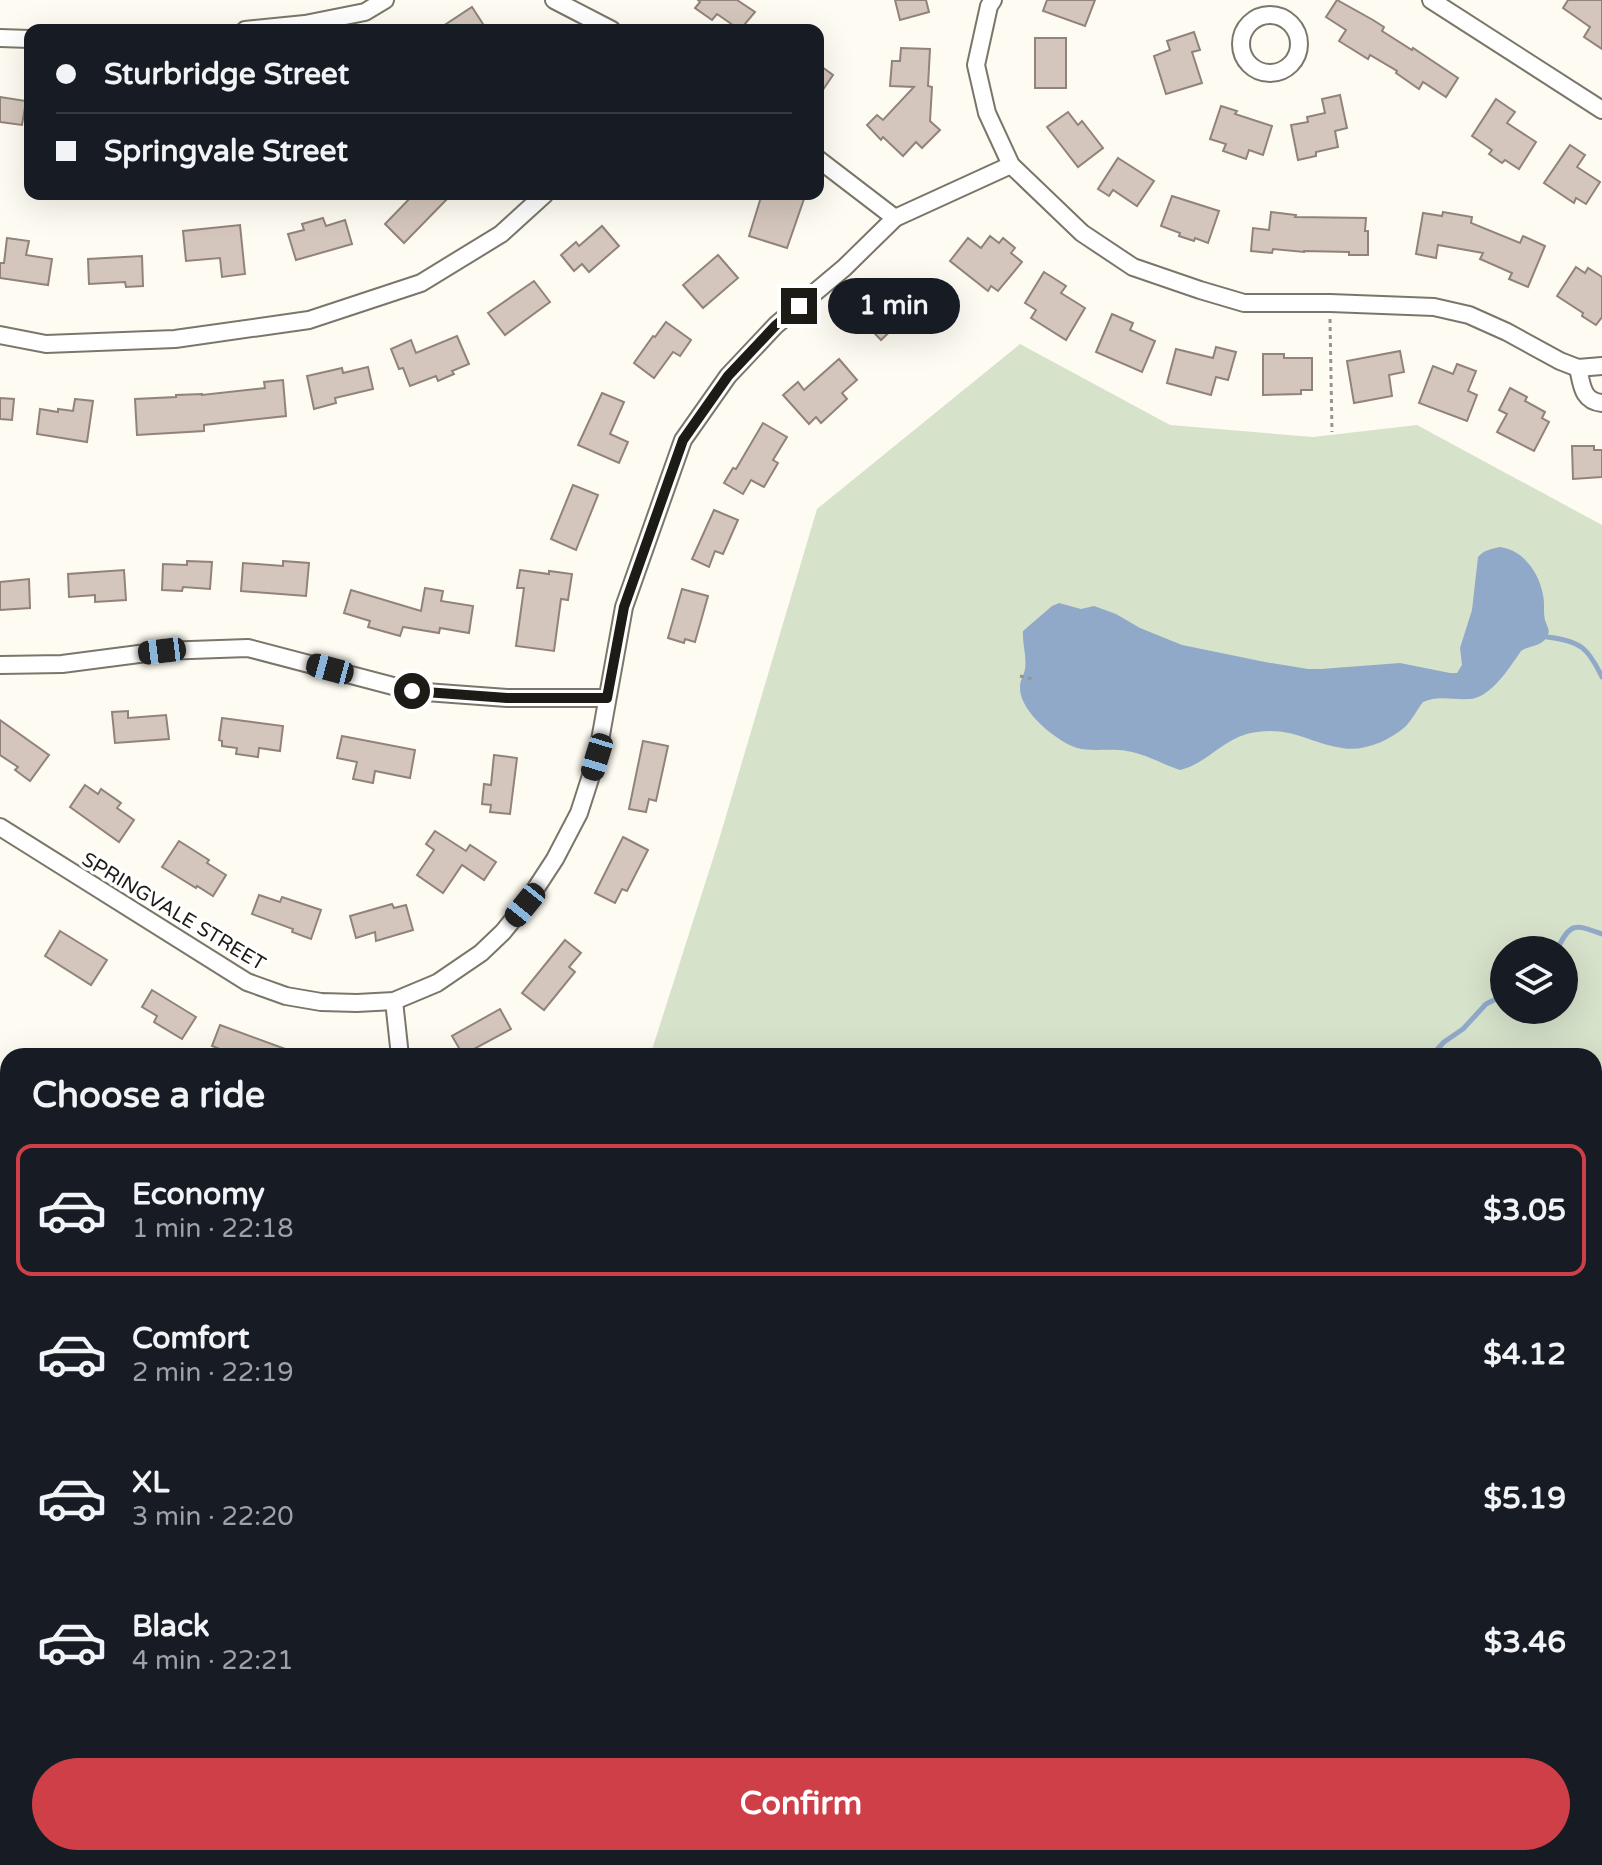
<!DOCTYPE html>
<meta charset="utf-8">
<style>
body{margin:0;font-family:"Varela Round",sans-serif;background:#242831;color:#f1f3f6;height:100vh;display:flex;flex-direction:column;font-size:30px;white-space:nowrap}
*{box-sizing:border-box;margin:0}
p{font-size:26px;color:#9ea1a6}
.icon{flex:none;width:44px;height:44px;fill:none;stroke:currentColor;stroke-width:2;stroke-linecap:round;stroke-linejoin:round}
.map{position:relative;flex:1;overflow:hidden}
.details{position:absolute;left:0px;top:1048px;width:1602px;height:818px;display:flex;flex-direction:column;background:#171b24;border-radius:24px 24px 0 0;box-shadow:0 8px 32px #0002}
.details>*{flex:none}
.top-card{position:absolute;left:24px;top:24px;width:800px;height:176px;border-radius:16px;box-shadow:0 8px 32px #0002;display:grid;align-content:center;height:176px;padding:0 32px;background:#171b24}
.buttons{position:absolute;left:1490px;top:936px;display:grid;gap:16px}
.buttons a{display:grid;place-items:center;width:88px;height:88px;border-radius:50%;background:#171b24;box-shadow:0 8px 32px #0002;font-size:40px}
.end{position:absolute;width:36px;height:36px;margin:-18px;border:10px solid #1d1b16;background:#fff;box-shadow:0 0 0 4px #fff}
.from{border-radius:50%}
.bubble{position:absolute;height:56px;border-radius:28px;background:#171b24;box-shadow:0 8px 32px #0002;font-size:26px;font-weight:700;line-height:56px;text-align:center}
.car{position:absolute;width:24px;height:48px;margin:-24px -12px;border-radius:10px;box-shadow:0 0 6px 2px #0007;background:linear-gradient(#222 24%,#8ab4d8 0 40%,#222 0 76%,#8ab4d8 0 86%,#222 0)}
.top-card b{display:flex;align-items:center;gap:28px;height:76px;font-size:30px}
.top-card b+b{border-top:2px solid #363941}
.top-card i{width:20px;height:20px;background:#f1f3f6}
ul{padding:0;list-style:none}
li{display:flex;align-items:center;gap:24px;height:132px;margin:0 16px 12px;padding:0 16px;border:4px solid transparent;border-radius:16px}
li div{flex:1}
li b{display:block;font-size:30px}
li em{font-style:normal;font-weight:700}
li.on{border-color:#cf3f48}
li>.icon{width:72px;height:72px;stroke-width:1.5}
h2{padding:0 32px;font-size:36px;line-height:96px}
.action{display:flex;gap:16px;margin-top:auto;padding:16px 32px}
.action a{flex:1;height:92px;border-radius:48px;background:#cf3f48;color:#fff;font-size:32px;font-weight:700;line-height:92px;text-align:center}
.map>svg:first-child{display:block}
.green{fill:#d6e2ca;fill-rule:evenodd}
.water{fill:#90a9c9}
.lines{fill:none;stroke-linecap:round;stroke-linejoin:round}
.stream{stroke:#90a9c9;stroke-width:5}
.building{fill:#d4c6bc;stroke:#91837b;stroke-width:2}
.street-casing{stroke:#7b7669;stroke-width:20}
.path{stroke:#97958e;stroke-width:3;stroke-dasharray:4 4;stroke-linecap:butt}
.street{stroke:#fff;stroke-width:16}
.route{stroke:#1d1b16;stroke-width:10}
.labels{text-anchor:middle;stroke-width:7;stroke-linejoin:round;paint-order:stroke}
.street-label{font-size:20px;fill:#1d1b16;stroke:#fff}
</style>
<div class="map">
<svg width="1602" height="1865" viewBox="0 0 1602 1865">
<rect width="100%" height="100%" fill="#fefbf2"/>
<g class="green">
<path d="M1020,344L1170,425L1313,437L1417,425L1602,525V1144L1594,1147V1056H650L718,843L817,509ZM1504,950H1564V1010H1504Z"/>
<polygon points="0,1302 8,1307 8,1858 968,1858 969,1865 0,1865"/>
</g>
<g class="water">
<path d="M1500,547C1523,550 1539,572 1543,595C1545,603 1543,612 1545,620C1547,627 1551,630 1547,637C1541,647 1529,645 1521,651C1510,667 1490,699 1469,699C1453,700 1438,695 1423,702C1417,710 1412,720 1405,727C1388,741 1364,752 1342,748C1309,743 1293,727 1257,732C1224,736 1209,763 1180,770C1162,764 1146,754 1127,751C1110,748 1093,752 1077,748C1056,741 1019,711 1020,687C1020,680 1024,675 1025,669C1027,656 1022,644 1023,631L1052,606L1059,603L1081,609L1094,606L1116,614L1140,628L1182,645L1265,662L1308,669H1321L1400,663L1450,673H1457L1462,665L1460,648L1472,610L1478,557C1484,550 1491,549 1500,547Z"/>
<polygon points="1602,1144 1602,1246 1594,1254 1594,1147"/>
</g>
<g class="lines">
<g class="stream">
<path d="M1547,637C1581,641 1588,648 1602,677"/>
<path d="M1557,950C1570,922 1575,924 1602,934"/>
<polyline points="1431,1056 1444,1042 1463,1029 1486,1004 1504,995"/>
<polyline points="0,1334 8,1336"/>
<polyline points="854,1858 866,1865"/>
<polyline points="438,1865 447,1858"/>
</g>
</g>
<g class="building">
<polygon points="698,0 737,0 755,12 740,30 717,14 712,20 695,8 700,2"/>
<polygon points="895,0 926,0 929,12 900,20"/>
<polygon points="1047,0 1095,0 1085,26 1043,11"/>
<polygon points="1337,0 1373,20 1384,27 1382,31 1412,50 1413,48 1458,78 1446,97 1423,82 1419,89 1396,73 1397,71 1370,55 1368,59 1339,41 1346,30 1326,17"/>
<polygon points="1568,0 1602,0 1602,49 1584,37 1590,27 1563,8"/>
<polygon points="472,7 483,24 475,30 437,30"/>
<polygon points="1194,32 1200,50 1192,52 1202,83 1166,94 1154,56 1170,50 1167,41"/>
<rect x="1035" y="38" width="31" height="50"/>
<polygon points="901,48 930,49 928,86 932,87 930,121 940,130 922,148 916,142 903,156 883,137 881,140 867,125 877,115 883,120 914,87 890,86 892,61 900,61"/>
<polygon points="818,64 833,75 818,97"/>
<polygon points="1340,95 1347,128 1335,131 1338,147 1316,152 1316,156 1298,160 1291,125 1308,122 1307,117 1325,113 1322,99"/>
<polygon points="0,97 26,101 22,125 0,122"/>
<polygon points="1496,99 1515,112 1507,123 1536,142 1519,169 1505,160 1502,163 1489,154 1492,150 1472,136"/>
<polygon points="1221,106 1237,111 1235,114 1272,126 1263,155 1249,150 1246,159 1223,151 1226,144 1210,139"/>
<polygon points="1068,112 1078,125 1082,121 1103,148 1078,167 1047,127"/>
<polygon points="1570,145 1585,155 1577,167 1600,182 1586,204 1576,198 1574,203 1544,183"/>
<polygon points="1118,158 1154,181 1137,206 1113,190 1109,196 1098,189"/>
<polygon points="414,194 452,194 404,243 385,224"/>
<polygon points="762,194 781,198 783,194 788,194 804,199 787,248 749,236"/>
<polygon points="1172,196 1219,211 1208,243 1195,238 1194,241 1179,236 1180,233 1161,226"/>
<polygon points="1271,212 1296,215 1295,217 1366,218 1365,231 1368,231 1368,255 1349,255 1349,252 1304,251 1304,252 1273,249 1272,253 1251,251 1253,228 1269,230"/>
<polygon points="1443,212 1472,217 1471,223 1520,243 1523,236 1545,246 1528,287 1509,279 1512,273 1480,259 1483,253 1438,245 1436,258 1416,254 1423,213 1442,216"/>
<polygon points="323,218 326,226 345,220 352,244 296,260 288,234 304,230 302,224"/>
<polygon points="240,225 245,274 222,277 220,258 186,261 183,231"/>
<polygon points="602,226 619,246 589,272 582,264 574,271 561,255 576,242 579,246"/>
<polygon points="990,236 999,243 1003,238 1015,248 1011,253 1022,262 998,291 991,286 988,291 950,261 968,238 981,248"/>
<polygon points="7,238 29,241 26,255 52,259 48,285 0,278 0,263 4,263"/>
<polygon points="718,255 738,278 703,308 683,285"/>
<polygon points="142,256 143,286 126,287 125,282 89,284 88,259"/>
<polygon points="1576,267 1585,273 1588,268 1602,277 1602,317 1596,325 1582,316 1583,313 1557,296"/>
<polygon points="1044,272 1066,286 1061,293 1085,308 1066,340 1031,318 1036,310 1025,303"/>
<polygon points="534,281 550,302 505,335 488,313"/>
<polygon points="903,286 928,312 910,329 902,320 881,340 862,320 874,309 876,311"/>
<polygon points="1112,314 1133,323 1130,330 1155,341 1142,372 1096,352"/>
<polygon points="666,322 691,340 680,356 673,352 654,378 634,363 653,336 655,337"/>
<polygon points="457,336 469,364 452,371 454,374 438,381 436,376 410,386 403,368 399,369 391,349 411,340 416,353"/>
<polygon points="1216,347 1236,352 1228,380 1216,377 1211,395 1167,383 1176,349 1213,358"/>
<polygon points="1400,351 1404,372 1389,375 1392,396 1354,403 1347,361"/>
<polygon points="1263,354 1284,354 1284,358 1312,358 1312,390 1301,390 1301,394 1263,395"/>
<polygon points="839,359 857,380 842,393 847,399 821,423 816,417 809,424 783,395 798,382 804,390"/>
<polygon points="1457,364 1476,371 1468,391 1477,395 1467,421 1419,403 1433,366 1453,374"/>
<polygon points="368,367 373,389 335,398 336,403 314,409 307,376 342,368 343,373"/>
<polygon points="283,380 286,416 204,425 204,431 137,435 135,399 176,397 176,395 202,394 202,395 265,388 264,382"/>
<polygon points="1510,388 1527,397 1525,401 1545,412 1542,418 1549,422 1534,451 1497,432 1507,414 1499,410"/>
<polygon points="602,393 624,402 610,434 628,442 619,463 578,445"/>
<polygon points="0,398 14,399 12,420 0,419"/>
<polygon points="75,399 93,401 87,442 37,434 40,409 58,412 58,409 73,411"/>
<polygon points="763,423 787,437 773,460 778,463 764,487 751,480 743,494 724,483 733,468 736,469"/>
<polygon points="1572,446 1594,446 1594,450 1602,450 1602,477 1573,479"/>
<polygon points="573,485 598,495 576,550 551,539"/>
<polygon points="714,510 738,520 723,554 715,551 709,567 692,559"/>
<polygon points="187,561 212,562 210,589 183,587 182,591 162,590 163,564 187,565"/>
<polygon points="283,561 309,563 306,596 241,591 243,563 283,566"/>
<polygon points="124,570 126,600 95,602 95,595 69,597 68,574"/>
<polygon points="520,570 549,574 549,571 572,574 568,600 561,599 554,651 516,646 524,588 517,588"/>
<polygon points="29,579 30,608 0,610 0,582"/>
<polygon points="425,588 443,591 441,601 473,606 469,633 440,628 439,633 403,627 400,636 368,627 370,621 344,613 351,590 421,611"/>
<polygon points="682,589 708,596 695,642 685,639 684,643 668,638"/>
<polygon points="128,711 128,718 166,715 169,739 115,743 112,712"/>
<polygon points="222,718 283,726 280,751 259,748 258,757 236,754 237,748 222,746 222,741 219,740"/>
<polygon points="0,720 49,755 30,781 15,770 18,767 0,755"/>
<polygon points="342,736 415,750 410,778 375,771 373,783 353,779 357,762 337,758"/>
<polygon points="643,741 668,746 656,801 649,799 646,812 629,809"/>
<polygon points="494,755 517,758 510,814 490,812 491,805 482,804 484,784 491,785"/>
<polygon points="85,785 98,794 101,789 121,803 117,808 134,820 119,842 70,807"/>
<polygon points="435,831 466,851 470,845 496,862 484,880 462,865 443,893 417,875 434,850 426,844"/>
<polygon points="623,837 648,850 627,891 622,889 615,903 595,893"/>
<polygon points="179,841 209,860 207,863 226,875 213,896 197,886 196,888 162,867"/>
<polygon points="259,895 280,902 282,897 321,910 311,939 292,932 293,929 252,914"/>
<polygon points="392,904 394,908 406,905 413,930 376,941 375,932 356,938 350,916"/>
<polygon points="60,931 107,960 91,985 45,956"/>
<polygon points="565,940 581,953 569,967 575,972 544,1010 522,993"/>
<polygon points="152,990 196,1017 182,1039 154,1022 157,1016 142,1007"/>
<polygon points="500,1009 511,1029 463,1055 452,1036"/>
<polygon points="220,1025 299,1054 299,1056 223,1056 225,1051 212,1046"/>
</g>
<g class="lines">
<g class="street-casing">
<g id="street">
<polyline points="554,0 612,30"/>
<polyline points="993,0 989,6 976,65 987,113 1011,165 1082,233 1133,267 1200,290 1244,303 1330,303 1434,307 1469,315 1507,332 1560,361 1578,368 1602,366"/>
<polyline points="1431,0 1602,110"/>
<circle cx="1270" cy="44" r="29"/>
<polyline points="245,30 305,24 365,12 385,0"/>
<polyline points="0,38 30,39"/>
<polyline points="818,159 895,218"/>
<polyline points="0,335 46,344 175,339 309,320 421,283 501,234 545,194"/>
<path d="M1578,368C1582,385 1582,401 1602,403"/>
<polyline points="0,665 62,664 162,651 248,648 412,691 507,698 607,698"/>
<polyline points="0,827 247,982 286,996 321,1002 357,1003 394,1001 437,983 481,953 503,932 525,905 555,859 579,813 597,757 624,607 683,440 728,376 776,325 844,268 895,218 1011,165"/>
<polyline points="394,1001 400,1056"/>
<polyline points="0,1143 8,1148"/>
<polyline points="1594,1436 1602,1433"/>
<polyline points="1594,1777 1602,1777"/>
<polyline points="1089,1858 1093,1865"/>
<polyline points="1237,1858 1240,1865"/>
<polyline points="1169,1865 1219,1858"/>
</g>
</g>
<g class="path">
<polyline points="1330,319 1332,432"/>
<polyline points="1020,676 1032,679"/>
<polyline points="0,1545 8,1536"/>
<polyline points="0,1809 8,1810"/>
</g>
<use href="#street" class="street"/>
</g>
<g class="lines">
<polyline class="route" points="412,691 507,698 607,698 624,607 683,440 728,376 776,325 799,306"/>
</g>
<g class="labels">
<g class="street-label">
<text transform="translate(174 911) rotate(31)" y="7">SPRINGVALE STREET</text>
</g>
</g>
</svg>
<div class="buttons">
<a><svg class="icon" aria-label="layers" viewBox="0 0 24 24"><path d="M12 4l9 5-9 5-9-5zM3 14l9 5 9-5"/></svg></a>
</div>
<i class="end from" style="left:412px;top:691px"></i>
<i class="end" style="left:799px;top:306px"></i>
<div class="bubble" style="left:828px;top:278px;width:132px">1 min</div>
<i class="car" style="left:162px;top:651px;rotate:263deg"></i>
<i class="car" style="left:330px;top:669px;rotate:285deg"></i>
<i class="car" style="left:597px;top:757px;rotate:197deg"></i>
<i class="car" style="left:525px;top:905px;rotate:219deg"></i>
<div class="top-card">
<b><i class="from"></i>Sturbridge Street</b>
<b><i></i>Springvale Street</b>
</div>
<section class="details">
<h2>Choose a ride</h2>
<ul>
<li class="on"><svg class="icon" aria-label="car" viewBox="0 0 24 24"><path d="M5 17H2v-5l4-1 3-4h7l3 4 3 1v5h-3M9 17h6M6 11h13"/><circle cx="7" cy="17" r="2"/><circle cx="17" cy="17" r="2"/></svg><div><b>Economy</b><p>1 min · 22:18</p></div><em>$3.05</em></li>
<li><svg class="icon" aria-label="car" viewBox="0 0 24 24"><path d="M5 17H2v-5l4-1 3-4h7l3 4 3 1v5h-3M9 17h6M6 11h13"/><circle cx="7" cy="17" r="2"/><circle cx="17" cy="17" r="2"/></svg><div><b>Comfort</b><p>2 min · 22:19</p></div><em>$4.12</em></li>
<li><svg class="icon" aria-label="car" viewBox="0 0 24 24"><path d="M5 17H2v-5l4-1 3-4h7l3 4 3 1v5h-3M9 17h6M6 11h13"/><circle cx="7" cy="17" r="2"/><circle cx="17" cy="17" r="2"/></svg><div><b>XL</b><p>3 min · 22:20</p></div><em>$5.19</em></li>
<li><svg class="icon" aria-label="car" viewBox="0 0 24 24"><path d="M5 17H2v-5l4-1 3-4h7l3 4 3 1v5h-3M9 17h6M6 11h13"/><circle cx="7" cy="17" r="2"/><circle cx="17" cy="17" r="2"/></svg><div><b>Black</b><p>4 min · 22:21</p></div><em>$3.46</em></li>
</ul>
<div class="action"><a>Confirm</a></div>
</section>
</div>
